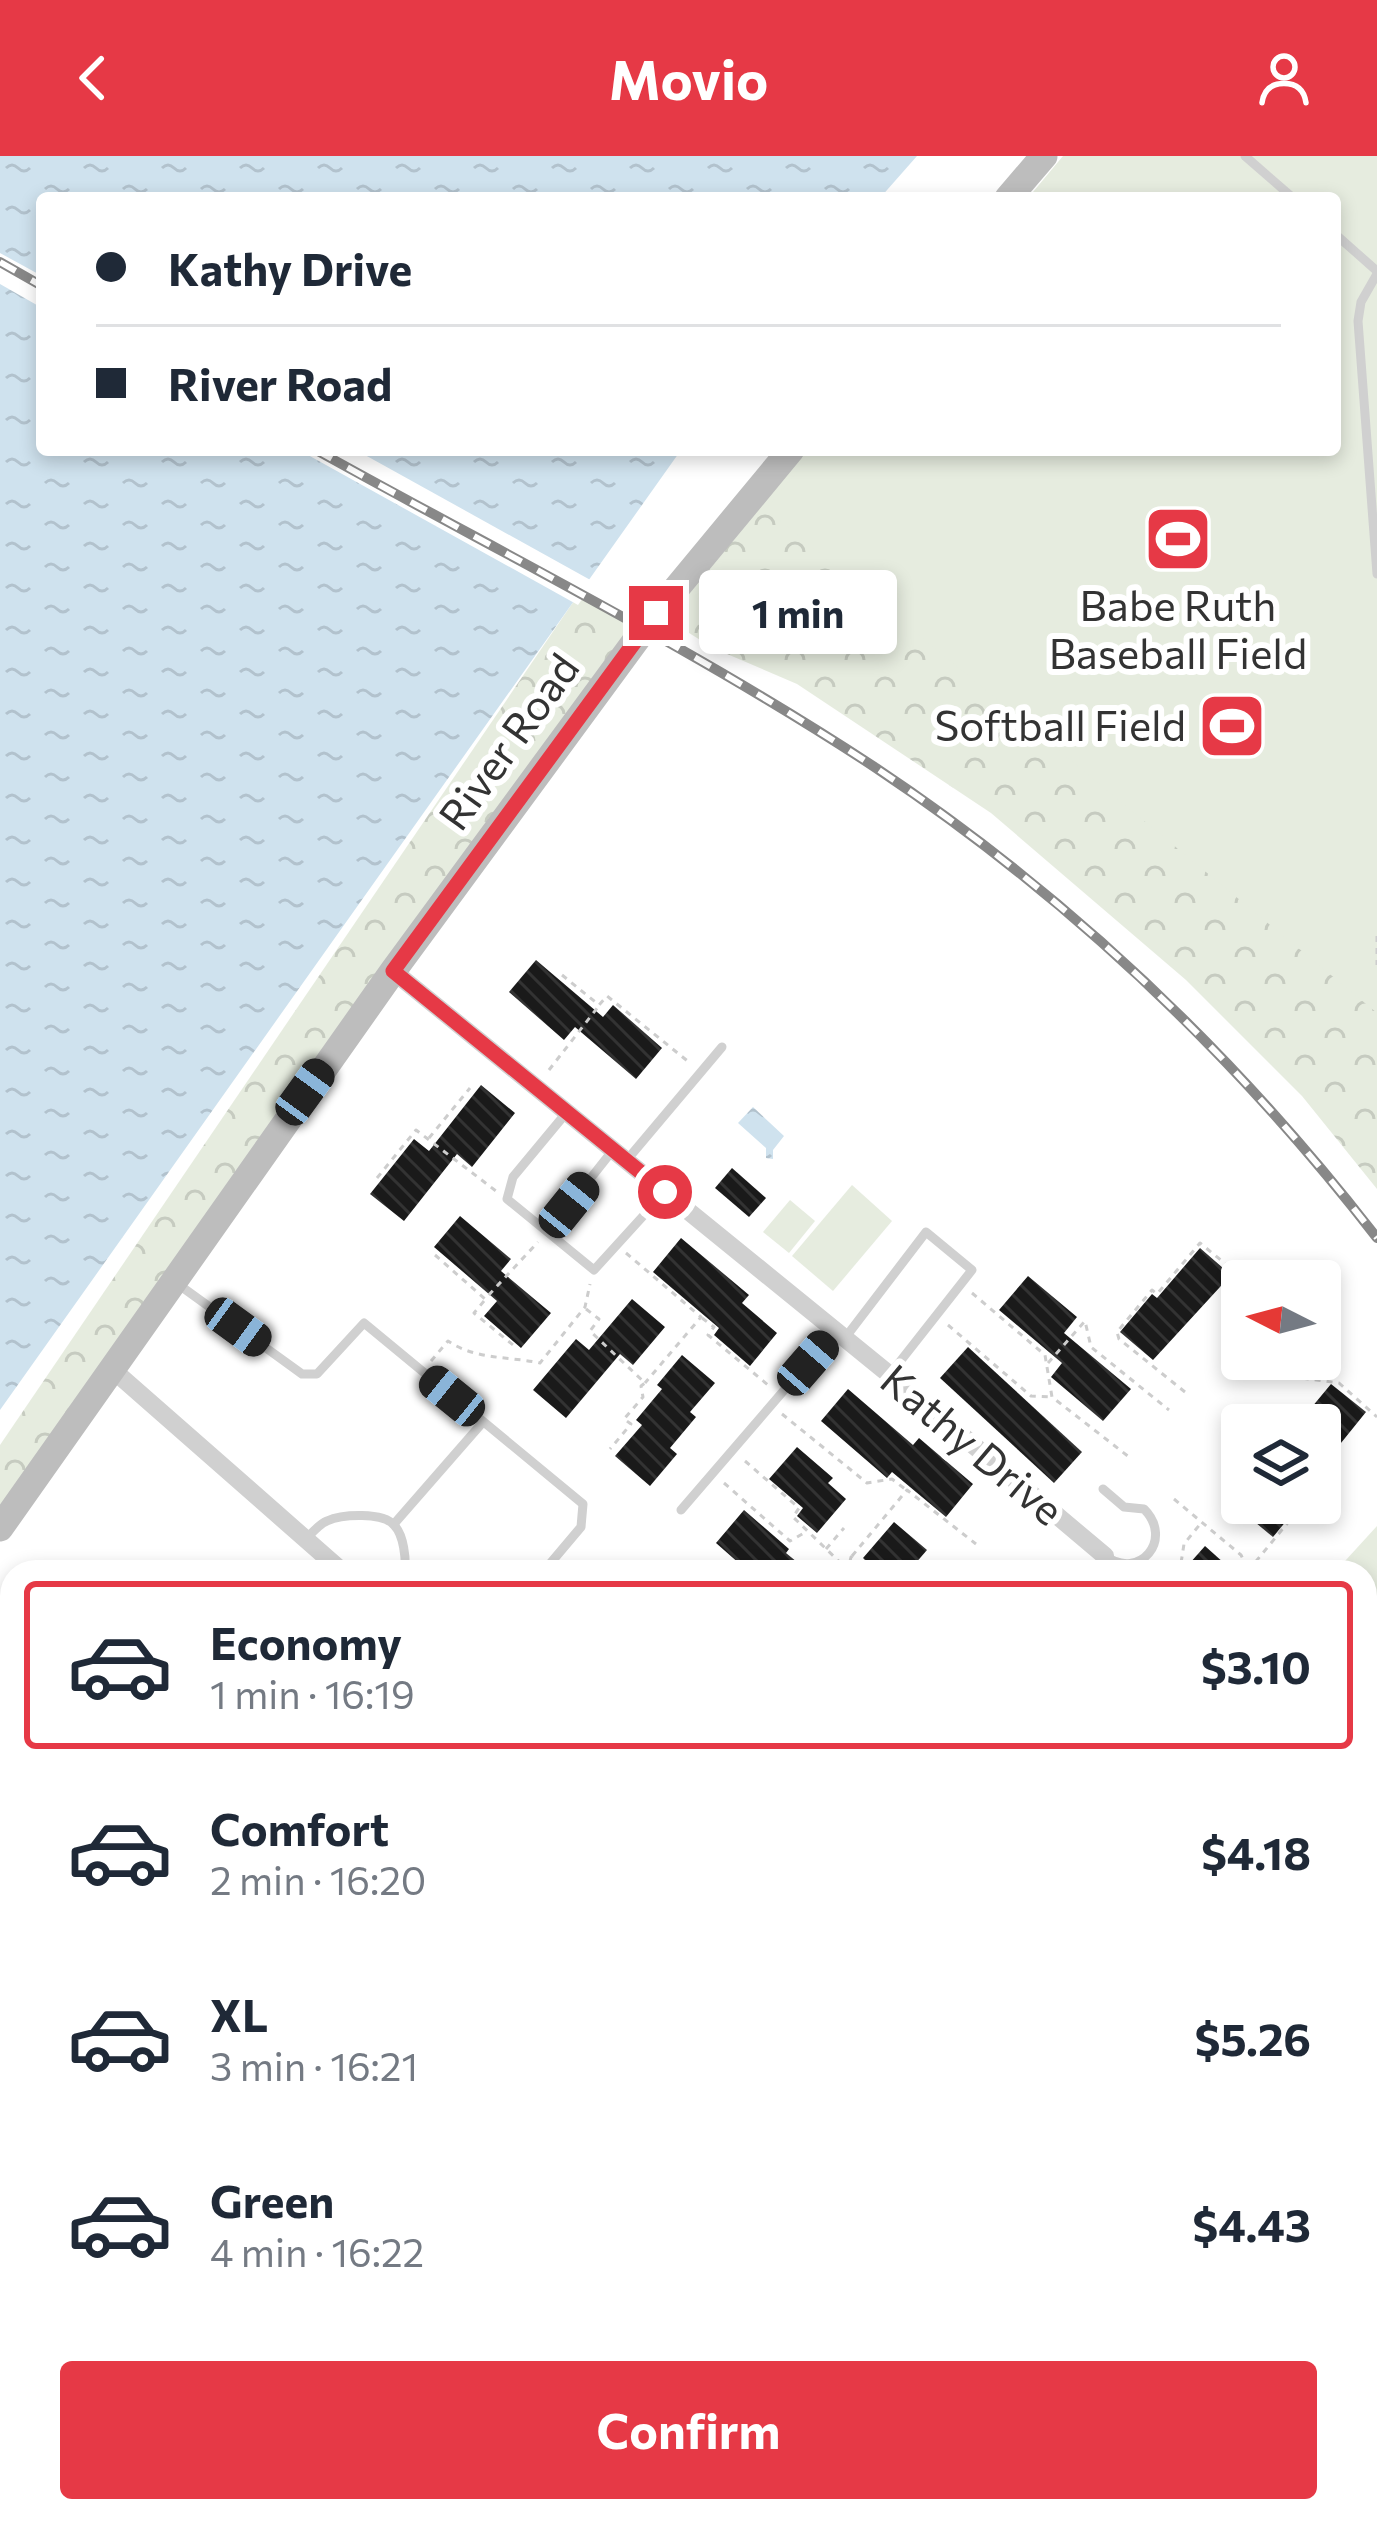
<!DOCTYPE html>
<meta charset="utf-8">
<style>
body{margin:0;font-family:Commissioner,sans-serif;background:#f2f2f3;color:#1f2937;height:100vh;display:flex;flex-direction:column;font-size:45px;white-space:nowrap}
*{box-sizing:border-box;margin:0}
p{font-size:39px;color:#747a83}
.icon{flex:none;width:66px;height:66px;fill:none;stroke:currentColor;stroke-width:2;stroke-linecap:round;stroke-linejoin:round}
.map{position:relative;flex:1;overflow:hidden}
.details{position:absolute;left:0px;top:1404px;width:1377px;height:963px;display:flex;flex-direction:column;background:#fff;border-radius:36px 36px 0 0;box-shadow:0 6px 18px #0003}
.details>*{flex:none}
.top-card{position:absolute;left:36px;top:36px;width:1305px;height:264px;border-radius:12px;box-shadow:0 6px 18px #0003;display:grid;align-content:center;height:264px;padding:0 60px;background:#fff}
.needle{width:78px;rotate:276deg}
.tools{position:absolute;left:1221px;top:1104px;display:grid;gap:24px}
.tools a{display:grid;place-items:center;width:120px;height:120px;border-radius:12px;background:#fff;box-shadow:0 6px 18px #0003;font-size:60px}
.end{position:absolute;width:54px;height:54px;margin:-27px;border:15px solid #e63946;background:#fff;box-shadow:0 0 0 6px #fff}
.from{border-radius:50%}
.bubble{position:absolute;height:84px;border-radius:12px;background:#fff;box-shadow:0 6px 18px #0003;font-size:39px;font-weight:700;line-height:84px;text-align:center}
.car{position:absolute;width:36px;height:72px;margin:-36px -18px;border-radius:15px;box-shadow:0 0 9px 3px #0007;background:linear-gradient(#222 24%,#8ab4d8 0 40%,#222 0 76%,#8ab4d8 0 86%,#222 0)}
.top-card b{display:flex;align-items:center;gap:42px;height:114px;font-size:45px}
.top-card b+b{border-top:3px solid #e0e1e3}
.top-card i{width:30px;height:30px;background:#1f2937}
ul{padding:21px 0 0;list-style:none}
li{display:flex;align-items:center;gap:36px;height:168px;margin:0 24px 18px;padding:0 36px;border:6px solid transparent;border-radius:12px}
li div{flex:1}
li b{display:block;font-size:45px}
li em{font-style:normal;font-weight:700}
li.active{border-color:#e63946}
li>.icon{width:108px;height:108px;stroke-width:1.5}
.action{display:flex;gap:24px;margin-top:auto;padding:24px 60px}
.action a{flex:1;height:138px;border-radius:12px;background:#e63946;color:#fff;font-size:48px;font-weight:700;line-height:138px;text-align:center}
header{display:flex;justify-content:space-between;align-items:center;height:156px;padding:0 60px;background:#e63946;color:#fff;font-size:54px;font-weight:700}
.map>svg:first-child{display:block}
.forest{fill:url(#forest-crowns)}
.park{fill:#e6ecdf}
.water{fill:url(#water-ripples)}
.pier{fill:#fff}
.building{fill:url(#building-back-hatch)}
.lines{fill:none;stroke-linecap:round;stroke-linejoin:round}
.path{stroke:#cdcdcd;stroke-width:3;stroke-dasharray:6 6;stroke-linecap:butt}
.lane{stroke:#d0d0d0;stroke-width:9}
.street{stroke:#d0d0d0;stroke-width:18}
.secondary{stroke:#bdbdbd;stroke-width:27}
.primary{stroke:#ababab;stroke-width:30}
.rail-casing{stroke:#888;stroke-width:10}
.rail{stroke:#fff;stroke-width:6;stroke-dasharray:18;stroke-linecap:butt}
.route{stroke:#e63946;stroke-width:15}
.labels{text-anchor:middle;stroke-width:12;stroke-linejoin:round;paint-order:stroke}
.poi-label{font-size:42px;fill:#333;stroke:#fff}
.street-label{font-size:42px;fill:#333;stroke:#fff}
</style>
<header><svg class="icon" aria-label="back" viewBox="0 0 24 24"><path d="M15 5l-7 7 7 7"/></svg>Movio<svg class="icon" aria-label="person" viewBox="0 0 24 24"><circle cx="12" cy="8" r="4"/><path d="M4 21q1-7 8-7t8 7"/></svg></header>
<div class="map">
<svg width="1377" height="2366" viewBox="0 0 1377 2366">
<defs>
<pattern id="forest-crowns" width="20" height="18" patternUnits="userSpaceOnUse" patternTransform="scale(3)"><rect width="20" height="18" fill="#e6ecdf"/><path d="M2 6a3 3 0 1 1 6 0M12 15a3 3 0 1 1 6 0" fill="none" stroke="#c6cbc0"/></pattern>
<pattern id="water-ripples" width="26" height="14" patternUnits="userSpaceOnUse" patternTransform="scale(3)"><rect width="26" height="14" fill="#cfe2ee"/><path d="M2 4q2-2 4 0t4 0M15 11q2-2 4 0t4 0" fill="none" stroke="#b2c2cd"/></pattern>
<pattern id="building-back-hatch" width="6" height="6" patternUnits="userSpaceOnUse" patternTransform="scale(3)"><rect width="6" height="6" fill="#1a1a1a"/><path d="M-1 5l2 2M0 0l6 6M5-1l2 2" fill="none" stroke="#333"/></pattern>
</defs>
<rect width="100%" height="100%" fill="#fff"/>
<g class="forest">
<polygon points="799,294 920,294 1377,843 1377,1033 1302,940 1186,824 991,657 797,528 713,492 662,460"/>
<polygon points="582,433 643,474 0,1367 0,1289"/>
</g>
<g class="park">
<polygon points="1063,0 1377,0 1377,857 766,353 815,294 1335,294 1335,42 1028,42"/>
<polygon points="852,1029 892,1065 833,1135 792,1100"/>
<polygon points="790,1044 815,1065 789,1097 763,1076"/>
<polygon points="1377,1370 1377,1637 1365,1651 1365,1416 1335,1416"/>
</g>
<g class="water">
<polygon points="0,0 917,0 880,42 42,42 42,294 681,294 0,1254"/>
<polygon points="753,951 784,980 773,994 773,1003 766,1002 766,992 738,967"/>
<polygon points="1377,1580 1377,1653 1365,1665 1365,1588"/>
</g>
<g class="pier">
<polygon points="0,97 42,120 42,152 0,128"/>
<polygon points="299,294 356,294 594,426 578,449"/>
</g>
<g class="building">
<polygon points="536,804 603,861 613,849 662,892 636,923 575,871 564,884 509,836"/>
<polygon points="481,929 515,957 472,1011 457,998 404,1065 370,1038 414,983 429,995"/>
<polygon points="732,1012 766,1042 749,1061 715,1032"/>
<polygon points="460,1060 511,1103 501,1115 551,1157 521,1192 484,1160 497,1145 434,1091"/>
<polygon points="681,1082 749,1139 742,1147 777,1177 750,1210 714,1179 719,1172 653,1116"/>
<polygon points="1200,1092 1231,1119 1153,1204 1120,1176 1152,1138 1157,1142"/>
<polygon points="1028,1120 1077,1161 1064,1177 1131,1233 1103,1265 1051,1221 1062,1207 999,1154"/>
<polygon points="632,1143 665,1171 633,1209 620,1198 566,1262 533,1234 576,1183 589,1194"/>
<polygon points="968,1191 1082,1296 1054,1327 940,1222"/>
<polygon points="682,1199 715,1227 690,1256 696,1261 670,1292 677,1298 650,1330 615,1300 642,1269 636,1264 662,1233 657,1229"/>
<polygon points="1331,1228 1366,1256 1320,1313 1320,1269 1297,1269"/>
<polygon points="848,1233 913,1289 919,1282 973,1328 946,1361 892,1316 887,1322 821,1265"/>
<polygon points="797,1291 833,1322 828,1327 846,1343 817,1377 797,1360 803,1352 769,1323"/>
<polygon points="1253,1347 1301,1347 1273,1381 1244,1357"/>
<polygon points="744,1354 789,1393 786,1397 809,1416 749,1416 716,1387"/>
<polygon points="894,1366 927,1394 908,1416 871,1416 874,1413 863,1402"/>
<polygon points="1205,1390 1234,1416 1182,1416"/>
<polygon points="317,2355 345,2355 352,2361 348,2366 314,2366 310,2362"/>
<polygon points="487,2355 524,2355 515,2366 499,2366"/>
</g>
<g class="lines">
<g class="path">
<polyline points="1377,780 1377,809"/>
<polyline points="562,819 599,849 607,840 690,907"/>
<polyline points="549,914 598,851"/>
<polyline points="429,982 470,932"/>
<polyline points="377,1022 416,974 496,1035"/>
<polyline points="626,1097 701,1161 645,1227"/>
<polyline points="435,1099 485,1143 538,1086"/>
<polyline points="972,1137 1045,1199 1052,1241 1129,1301"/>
<polyline points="484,1145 474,1157 513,1189"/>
<polyline points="586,1153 599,1163 590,1175 645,1227 641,1230 643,1241 624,1263 631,1268 610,1293"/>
<polyline points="702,1162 714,1171 708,1179 768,1229"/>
<polyline points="948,1169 1031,1240 1051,1241"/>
<path d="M431,1205L448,1185C476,1204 507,1200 540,1207L585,1151L590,1128"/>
<polyline points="1048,1207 1085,1165 1091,1191 1169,1254"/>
<polyline points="1279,1219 1339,1227 1377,1261"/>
<polyline points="1185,1236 1119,1183 1117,1176 1152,1134 1157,1138 1200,1087 1233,1114 1242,1128"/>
<polyline points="782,1258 867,1327 892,1323 905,1333"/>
<polyline points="1244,1260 1255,1269"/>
<polyline points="745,1305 799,1352 793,1361 848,1414 851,1401 869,1416"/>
<polyline points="724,1327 790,1385 804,1377"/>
<polyline points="1174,1343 1241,1399 1246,1409 1245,1416"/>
<polyline points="826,1393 844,1372"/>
<polyline points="852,1400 907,1334 976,1388"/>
<polyline points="1248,1415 1304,1347"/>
<polyline points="1174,1416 1181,1407 1184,1388 1201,1367"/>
<polyline points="1365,1578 1377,1568"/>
<polyline points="665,2366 674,2355"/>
</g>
<g class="lane">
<polyline points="1245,0 1293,42"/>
<polyline points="1335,78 1377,115"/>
<polyline points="1377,118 1361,146 1358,165 1377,418"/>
<polyline points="567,956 513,1021 507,1043 594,1114 665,1036"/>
<polyline points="626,1005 722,891"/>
<polyline points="548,1076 613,994"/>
<polyline points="175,1126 302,1218 317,1218 364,1167 583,1348 581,1371 543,1416"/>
<polyline points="845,1182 926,1076 972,1114 891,1217"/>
<path d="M1103,1333L1124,1351L1144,1353C1174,1383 1140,1425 1105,1400"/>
<polyline points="681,1354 835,1175"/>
<polyline points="394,1368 483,1266"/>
<path d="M305,1384C311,1378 319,1368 327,1365C342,1358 383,1356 394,1369C404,1379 406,1403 405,1416"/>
<polyline points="0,1452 12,1458"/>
<polyline points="1365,1931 1377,1940"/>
</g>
<g class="street">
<polyline points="393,815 890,1219 1105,1400"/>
<polyline points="113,1214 343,1416"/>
<polyline points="0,1957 12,1943"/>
<polyline points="1365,1974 1377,1962"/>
<polyline points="0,2355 12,2341"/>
<polyline points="952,2355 961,2366"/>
<polyline points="196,2366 205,2355"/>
<polyline points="408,2366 417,2355"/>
</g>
<g class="secondary">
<polyline points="1008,42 1044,0"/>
<polyline points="0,1372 393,815 656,457 791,294"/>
</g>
<polyline class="primary" points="1343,2366 1360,2355"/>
<g class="rail-casing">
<g id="rail">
<polyline points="0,106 42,130"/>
<path d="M316,294C503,398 697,494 876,612C1068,740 1236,900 1377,1082"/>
</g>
</g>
<use href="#rail" class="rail"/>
</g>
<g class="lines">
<polyline class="route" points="656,457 393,815 665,1036"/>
</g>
<defs>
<g id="stadium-square" transform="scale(3.45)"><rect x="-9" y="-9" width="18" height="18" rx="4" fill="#e63946" stroke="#fff"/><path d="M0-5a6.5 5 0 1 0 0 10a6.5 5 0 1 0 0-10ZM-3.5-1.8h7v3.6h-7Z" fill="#fff"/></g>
</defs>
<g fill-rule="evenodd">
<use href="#stadium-square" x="1178" y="383"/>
<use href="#stadium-square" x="1232" y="570"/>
</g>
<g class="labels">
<g class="poi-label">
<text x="1178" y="465">Babe Ruth<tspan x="1178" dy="48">Baseball Field</tspan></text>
<text x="1186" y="585" text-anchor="end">Softball Field</text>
</g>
<g class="street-label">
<text transform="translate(509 586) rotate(-54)" y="15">River Road</text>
<text transform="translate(972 1289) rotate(40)" y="15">Kathy Drive</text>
</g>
</g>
</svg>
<div class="tools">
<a><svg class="needle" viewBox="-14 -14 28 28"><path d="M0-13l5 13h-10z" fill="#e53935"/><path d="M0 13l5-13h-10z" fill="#747a83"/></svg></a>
<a><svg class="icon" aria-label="layers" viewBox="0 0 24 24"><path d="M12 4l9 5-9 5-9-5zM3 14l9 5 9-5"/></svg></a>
</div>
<i class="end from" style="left:665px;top:1036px"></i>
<i class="end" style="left:656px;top:457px"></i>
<div class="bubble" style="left:699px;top:414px;width:198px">1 min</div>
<i class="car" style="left:305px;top:936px;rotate:36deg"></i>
<i class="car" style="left:569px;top:1049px;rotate:39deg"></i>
<i class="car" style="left:238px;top:1171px;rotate:126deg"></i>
<i class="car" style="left:808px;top:1207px;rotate:41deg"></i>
<i class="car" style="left:452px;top:1240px;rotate:309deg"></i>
<div class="top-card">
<b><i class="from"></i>Kathy Drive</b>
<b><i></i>River Road</b>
</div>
<section class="details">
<ul>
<li class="active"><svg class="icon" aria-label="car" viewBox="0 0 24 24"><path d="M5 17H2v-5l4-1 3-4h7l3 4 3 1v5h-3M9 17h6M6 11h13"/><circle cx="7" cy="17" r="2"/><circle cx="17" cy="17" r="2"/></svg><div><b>Economy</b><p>1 min · 16:19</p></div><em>$3.10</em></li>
<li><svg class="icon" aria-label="car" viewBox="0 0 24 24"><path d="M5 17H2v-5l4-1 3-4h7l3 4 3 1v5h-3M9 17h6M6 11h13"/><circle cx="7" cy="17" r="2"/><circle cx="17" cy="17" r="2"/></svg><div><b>Comfort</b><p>2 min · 16:20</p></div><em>$4.18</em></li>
<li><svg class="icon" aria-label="car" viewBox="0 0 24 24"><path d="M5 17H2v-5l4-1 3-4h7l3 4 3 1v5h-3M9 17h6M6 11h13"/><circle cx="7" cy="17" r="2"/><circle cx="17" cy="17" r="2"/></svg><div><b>XL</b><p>3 min · 16:21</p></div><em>$5.26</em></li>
<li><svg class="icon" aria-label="car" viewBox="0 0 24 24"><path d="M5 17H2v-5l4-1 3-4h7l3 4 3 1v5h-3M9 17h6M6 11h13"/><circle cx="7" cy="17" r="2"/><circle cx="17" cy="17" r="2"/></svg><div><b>Green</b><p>4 min · 16:22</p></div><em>$4.43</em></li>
</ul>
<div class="action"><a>Confirm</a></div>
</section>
</div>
